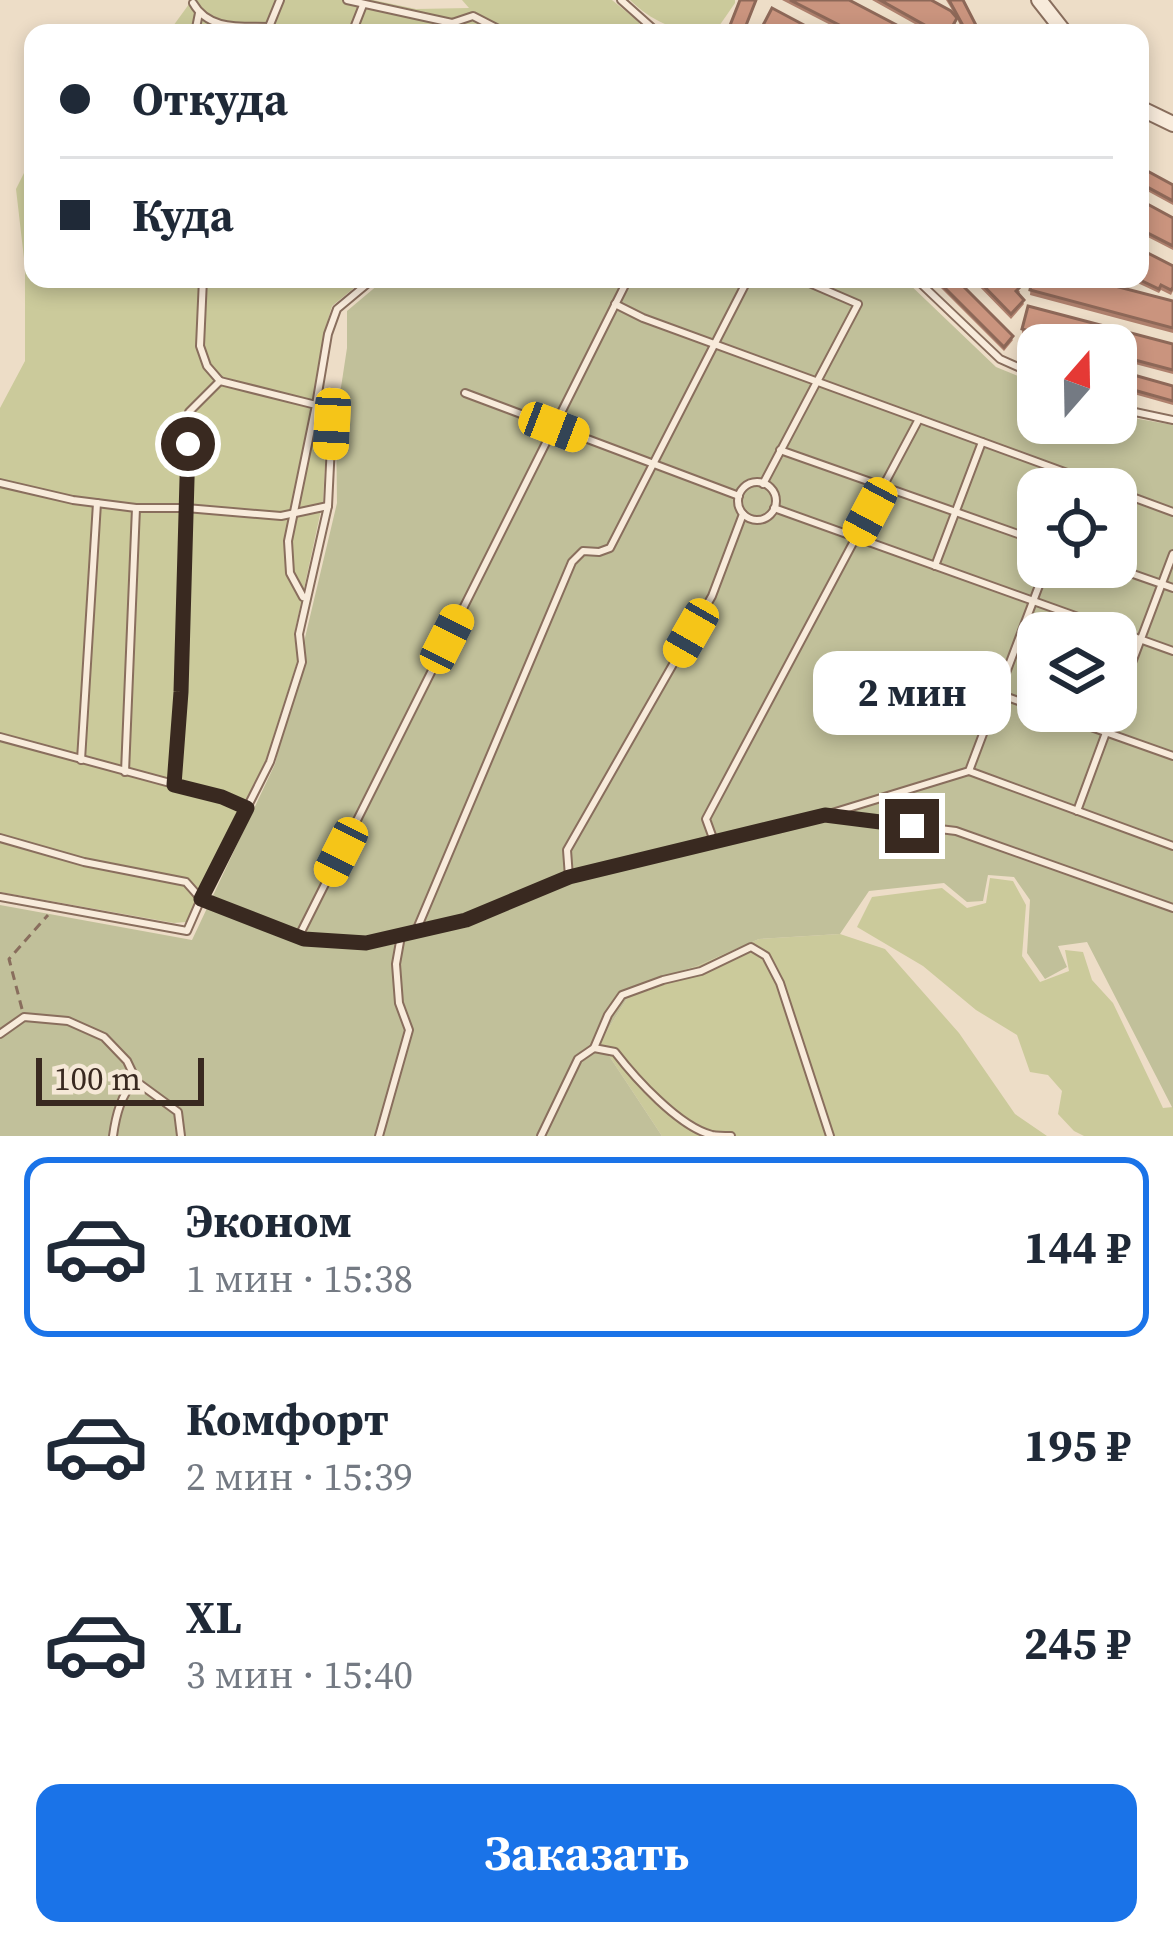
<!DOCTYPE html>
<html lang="ru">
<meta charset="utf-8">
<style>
body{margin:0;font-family:"Source Serif 4",serif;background:#f6f6f7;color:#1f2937;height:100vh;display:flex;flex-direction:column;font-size:45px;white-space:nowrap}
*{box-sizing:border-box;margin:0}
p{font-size:39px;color:#747a83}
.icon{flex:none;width:66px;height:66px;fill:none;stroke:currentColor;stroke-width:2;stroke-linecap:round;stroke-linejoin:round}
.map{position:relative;height:1136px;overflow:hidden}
.sheet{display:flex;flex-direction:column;background:#fff;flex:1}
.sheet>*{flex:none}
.hud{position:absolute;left:24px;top:24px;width:1125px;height:264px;border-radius:24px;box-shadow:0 6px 18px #0003;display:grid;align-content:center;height:264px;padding:0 36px;background:#fff}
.needle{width:78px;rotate:20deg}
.tools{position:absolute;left:1017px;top:324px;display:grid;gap:24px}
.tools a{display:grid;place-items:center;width:120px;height:120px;border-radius:24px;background:#fff;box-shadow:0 6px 18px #0003;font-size:60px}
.scale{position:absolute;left:36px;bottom:30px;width:168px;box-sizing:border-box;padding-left:12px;border:6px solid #392920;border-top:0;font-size:33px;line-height:42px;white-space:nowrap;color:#392920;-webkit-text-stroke:9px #f5e8d7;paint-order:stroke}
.end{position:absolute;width:54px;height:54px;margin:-27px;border:15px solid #392920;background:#fff;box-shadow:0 0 0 6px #fff}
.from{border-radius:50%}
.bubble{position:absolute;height:84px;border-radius:24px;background:#fff;box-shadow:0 6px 18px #0003;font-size:39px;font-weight:700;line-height:84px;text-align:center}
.car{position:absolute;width:36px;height:72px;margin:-36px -18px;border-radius:15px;box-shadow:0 0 9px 3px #0007;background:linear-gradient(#f5c518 24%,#345 0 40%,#f5c518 0 76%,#345 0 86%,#f5c518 0)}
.hud b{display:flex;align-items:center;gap:42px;height:114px;font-size:45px}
.hud b+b{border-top:3px solid #e0e1e3}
.hud i{width:30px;height:30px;background:#1f2937}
ul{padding:21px 0 0;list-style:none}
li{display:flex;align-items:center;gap:36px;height:180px;margin:0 24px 18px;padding:0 12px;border:6px solid transparent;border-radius:24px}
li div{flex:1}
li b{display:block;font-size:45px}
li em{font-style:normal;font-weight:700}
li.on{border-color:#1a73e8}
li>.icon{width:108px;height:108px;stroke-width:1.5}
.button{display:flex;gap:24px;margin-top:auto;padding:24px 36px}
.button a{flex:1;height:138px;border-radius:24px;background:#1a73e8;color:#fff;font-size:48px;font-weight:700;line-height:138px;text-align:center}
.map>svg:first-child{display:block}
.green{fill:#cbca9b}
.cemetery{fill:#c1c09a;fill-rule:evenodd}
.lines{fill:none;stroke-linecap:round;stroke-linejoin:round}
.lane-casing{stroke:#896e5d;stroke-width:10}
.street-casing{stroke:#896e5d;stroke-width:18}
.path{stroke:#896e5d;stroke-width:3;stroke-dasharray:9 6;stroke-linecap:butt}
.lane{stroke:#f8ebdb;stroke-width:6}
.street{stroke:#f8ebdb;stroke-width:14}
.wall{fill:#ae7f6c}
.building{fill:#ca947e;stroke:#8d6858;stroke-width:3}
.route{stroke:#392920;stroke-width:15}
</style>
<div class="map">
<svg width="1173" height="1136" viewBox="0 0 1173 1136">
<rect width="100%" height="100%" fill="#edddc7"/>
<g class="green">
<polygon points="192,0 373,0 416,9 469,8 462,0 612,0 639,22 641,29 638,33 168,33"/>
<path d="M630,0H735V3L715,32C683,35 653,23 630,0Z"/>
<polygon points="33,155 33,279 365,279 332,306 323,337 313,411 327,429 323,501 294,635 298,659 266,760 186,922 174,923 0,892 0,408 25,361 25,267 16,189"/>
<polygon points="990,878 1013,881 1026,905 1022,956 1040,982 1069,971 1065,950 1083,952 1092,980 1113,1003 1163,1108 1173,1107 1173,1136 1084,1136 1074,1131 1058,1114 1062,1091 1048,1075 1030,1072 1017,1035 976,1010 923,966 857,927 872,897 942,888 967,908 986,903"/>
<polygon points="840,934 885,949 959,1033 1015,1114 1047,1136 662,1136 600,1042 635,986 697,966 759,939"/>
</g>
<path class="cemetery" d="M385,279H904L996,367L1038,384V423H1116V415L1173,425V1109L1087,942L1058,946L1067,967L1045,979L1027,953L1030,900L1014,877L988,875L983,901L967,902L944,883L869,891L840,934L759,939L697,966L635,986L600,1042L662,1136H0V905L192,940L275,764L337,503L336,420L347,348V311ZM1038,489H1116V567H1038ZM1038,633H1116V711H1038Z"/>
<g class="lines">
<g class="lane-casing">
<g id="lane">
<polyline points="347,0 452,23 473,16 506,33"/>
<polyline points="621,0 658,33"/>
<path d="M193,3C209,31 241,26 269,27L280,0"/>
<polyline points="195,33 199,13"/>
<polyline points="352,33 363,5"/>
<polyline points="916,279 1000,359 1038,376"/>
<polyline points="615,304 643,318 1111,489"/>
<polyline points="220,381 316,405 288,541 290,573 303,597"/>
<polyline points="465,393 739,496"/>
<polyline points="1116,408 1173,420"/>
<polyline points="780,450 1038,541"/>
<circle cx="757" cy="501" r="19"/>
<polyline points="0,483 73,500 136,508 186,508 281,516 328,506"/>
<polyline points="763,484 858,304 800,279"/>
<polyline points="1076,489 1080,478"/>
<polyline points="1116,491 1173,512"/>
<polyline points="774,508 1173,651"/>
<polyline points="935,566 982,442"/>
<polyline points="1113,567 1173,588"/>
<polyline points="999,694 1038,708"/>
<polyline points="1116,705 1173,554"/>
<polyline points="1046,711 1173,756"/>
<polyline points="0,737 222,797 247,809"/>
<polyline points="81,760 97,503"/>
<polyline points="969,771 1173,846"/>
<polyline points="125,772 136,508"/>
<polyline points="174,786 181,692 189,412 220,381 207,366 200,346 203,279"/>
<polyline points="1077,811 1114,711"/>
<polyline points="832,813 969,771 1046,567"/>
<polyline points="0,838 84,862 186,882 201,899 270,762 302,662 299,634 328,506 332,424 316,405 328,334 337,309 373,279"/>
<polyline points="714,841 706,819 919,419"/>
<polyline points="569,877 567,850 712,596 743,514"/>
<polyline points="0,897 187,931 201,899 303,939 366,943 466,920 569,877 825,815 956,831 1173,908"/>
<polyline points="416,931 572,562 583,551 599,552 610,548 748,279"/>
<polyline points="299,936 628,279"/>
<polyline points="0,1034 24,1017 68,1021 104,1037 127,1061 137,1082 178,1112 181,1136"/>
<path d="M594,1048L615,1052C635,1078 679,1127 712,1135C718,1136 725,1136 731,1136"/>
<path d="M113,1136C116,1114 121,1096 135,1079"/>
<polyline points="379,1136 409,1030 399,1003 396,964 401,936"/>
<polyline points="541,1136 578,1059 594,1048 608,1015 622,995 663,980 701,971 751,947 766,956 780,983 830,1136"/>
</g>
</g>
<g class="street-casing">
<g id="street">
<polyline points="1039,0 1065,33"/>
<polyline points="1140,108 1173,124"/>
</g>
</g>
<polyline class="path" points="22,1009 9,959 48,915"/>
<use href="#lane" class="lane"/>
<use href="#street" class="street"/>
</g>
<g class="wall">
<polygon points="782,0 849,0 912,33 846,33"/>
<polygon points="872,0 931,0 957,18 946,0 963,0 980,33 964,33 957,19 954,29 961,33 931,33"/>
<polygon points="1140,167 1173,185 1173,205 1140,187"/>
<polygon points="1140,200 1173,218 1173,250 1140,233"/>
<polygon points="1173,266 1173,291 1171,295 1161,290 1159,293 1129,279 1140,279"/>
<polygon points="932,279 956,279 1013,340 1004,351"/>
<polygon points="972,279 1011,279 1020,292 1018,294 1024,304 1011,319"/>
<polygon points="1025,279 1088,279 1173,301 1173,333 1030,295 1031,284 1025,282"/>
<polygon points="1022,329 1173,344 1173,374 1116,359 1116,345 1064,345 1022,334"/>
<polygon points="1038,349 1038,367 1022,363 1022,358"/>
<polygon points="1116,370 1173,386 1173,405 1116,389"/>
</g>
<g class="building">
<polygon points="740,0 756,0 743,33 727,33"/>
<polygon points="790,0 849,0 912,33 855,33"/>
<polygon points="880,0 931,0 951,11 957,18 952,27 961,33 939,33"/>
<polygon points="949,0 963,0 980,33 967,33"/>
<polygon points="772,8 819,33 763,33 760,31"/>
<polygon points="1140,167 1173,185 1173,201 1140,183"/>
<polygon points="1140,200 1173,218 1173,246 1140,229"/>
<polygon points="1140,249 1173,266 1173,287 1171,290 1161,285 1159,289 1138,279 1140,279"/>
<polygon points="936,279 956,279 1013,336 1004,347"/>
<polygon points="977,279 1011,279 1020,287 1016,291 1024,300 1011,314"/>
<polygon points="1029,279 1088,279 1173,301 1173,328 1030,290 1032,280"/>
<polygon points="1028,306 1173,344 1173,370 1116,355 1116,345 1080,345 1022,329"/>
<polygon points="1026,346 1038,349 1038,363 1022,358"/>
<polygon points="1116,370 1173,386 1173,401 1116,385"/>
</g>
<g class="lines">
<polyline class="route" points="188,444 181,692 174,785 222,797 247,808 201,899 304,939 366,943 466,920 569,877 825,815 912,826"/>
</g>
</svg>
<div class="tools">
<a><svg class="needle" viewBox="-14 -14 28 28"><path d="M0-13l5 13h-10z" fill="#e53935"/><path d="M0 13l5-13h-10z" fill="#747a83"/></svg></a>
<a><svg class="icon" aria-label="locate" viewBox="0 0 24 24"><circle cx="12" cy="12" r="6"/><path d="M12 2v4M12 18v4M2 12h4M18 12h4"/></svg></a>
<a><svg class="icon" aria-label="layers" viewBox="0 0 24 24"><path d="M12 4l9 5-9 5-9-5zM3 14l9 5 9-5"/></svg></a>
</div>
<div class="scale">100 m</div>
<i class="end from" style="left:188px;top:444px"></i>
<i class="end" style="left:912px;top:826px"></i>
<div class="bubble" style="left:813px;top:651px;width:198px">2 мин</div>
<i class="car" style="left:332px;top:424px;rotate:183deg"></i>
<i class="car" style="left:554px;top:427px;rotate:111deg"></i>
<i class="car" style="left:870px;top:512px;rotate:208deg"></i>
<i class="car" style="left:691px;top:633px;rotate:210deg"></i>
<i class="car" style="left:447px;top:639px;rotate:27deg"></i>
<i class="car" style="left:341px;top:852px;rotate:207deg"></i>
<div class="hud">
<b><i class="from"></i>Откуда</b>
<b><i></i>Куда</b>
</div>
</div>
<section class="sheet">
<ul>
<li class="on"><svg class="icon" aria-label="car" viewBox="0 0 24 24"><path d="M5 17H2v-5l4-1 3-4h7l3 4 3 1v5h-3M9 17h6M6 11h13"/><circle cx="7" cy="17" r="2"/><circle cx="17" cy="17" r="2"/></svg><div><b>Эконом</b><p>1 мин · 15:38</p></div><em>144 ₽</em></li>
<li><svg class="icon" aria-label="car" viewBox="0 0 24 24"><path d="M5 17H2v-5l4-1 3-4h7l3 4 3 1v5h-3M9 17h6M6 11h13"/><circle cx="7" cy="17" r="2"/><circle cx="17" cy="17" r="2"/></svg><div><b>Комфорт</b><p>2 мин · 15:39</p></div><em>195 ₽</em></li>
<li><svg class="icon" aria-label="car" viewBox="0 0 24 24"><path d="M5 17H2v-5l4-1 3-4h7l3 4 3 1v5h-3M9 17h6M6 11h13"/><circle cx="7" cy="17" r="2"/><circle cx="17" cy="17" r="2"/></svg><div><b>XL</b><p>3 мин · 15:40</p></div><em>245 ₽</em></li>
</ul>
<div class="button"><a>Заказать</a></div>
</section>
